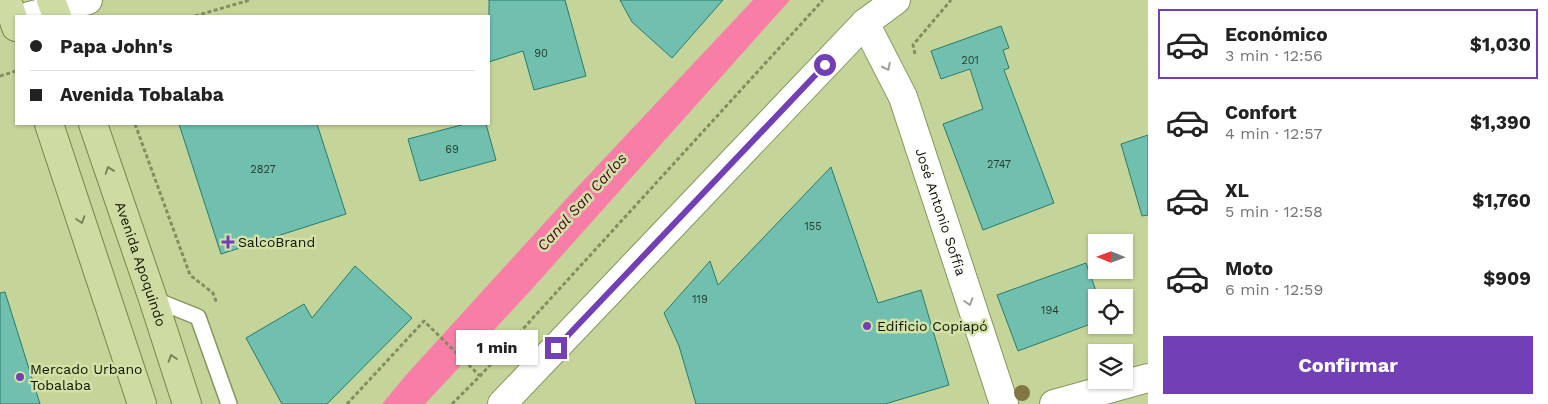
<!DOCTYPE html>
<html lang="es">
<meta charset="utf-8">
<style>
body{margin:0;font-family:"Work Sans",sans-serif;background:#f6f6f6;color:#222;height:100vh;display:flex;flex-direction:column;font-size:19px;white-space:nowrap}
*{box-sizing:border-box;margin:0}
p{font-size:16px;color:#767676}
.icon{flex:none;width:28px;height:28px;fill:none;stroke:currentColor;stroke-width:2;stroke-linecap:round;stroke-linejoin:round}
.map{position:relative;flex:1;overflow:hidden}
.sheet{display:flex;flex-direction:column;background:#fff;width:400px}
.sheet>*{flex:none}
.banner{position:absolute;left:15px;top:15px;width:475px;height:110px;border-radius:0px;box-shadow:0 1px 4px #0004;display:grid;align-content:center;height:110px;padding:0 15px;background:#fff}
.needle{width:32px;rotate:271deg}
.tools{position:absolute;left:1088px;top:234px;display:grid;gap:10px}
.tools a{display:grid;place-items:center;width:45px;height:45px;border-radius:0px;background:#fff;box-shadow:0 1px 4px #0004;font-size:25px}
.end{position:absolute;width:22px;height:22px;margin:-11px;border:6px solid #733fb6;background:#fff;box-shadow:0 0 0 2px #fff}
.from{border-radius:50%}
.bubble{position:absolute;height:35px;border-radius:0px;background:#fff;box-shadow:0 1px 4px #0004;font-size:16px;font-weight:700;line-height:35px;text-align:center}
.banner b{display:flex;align-items:center;gap:18px;height:48px;font-size:19px}
.banner b+b{border-top:1px solid #e0e0e0}
.banner i{width:12px;height:12px;background:#222}
ul{padding:9px 0 0;list-style:none}
li{display:flex;align-items:center;gap:15px;height:70px;margin:0 10px 8px;padding:0 5px;border:2px solid transparent;border-radius:0px}
li div{flex:1}
li b{display:block;font-size:19px}
li em{font-style:normal;font-weight:700}
li.on{border-color:#733fb6}
li>.icon{width:45px;height:45px;stroke-width:1.5}
.primary-button{display:flex;gap:10px;margin-top:auto;padding:10px 15px}
.primary-button a{flex:1;height:58px;border-radius:0px;background:#733fb6;color:#fff;font-size:20px;font-weight:700;line-height:58px;text-align:center}
main{display:flex;flex:1;min-height:0}
.map>svg:first-child{display:block}
.water{fill:#f87ea7}
.building{fill:#70bfaf;stroke:#297b6e}
.lines{fill:none;stroke-linecap:round;stroke-linejoin:round}
.service-casing{stroke:#86955b;stroke-width:18}
.minor-casing{stroke:#86955b;stroke-width:30}
.tertiary-casing{stroke:#86955b;stroke-width:30}
.secondary-casing{stroke:#86955b;stroke-width:30}
.primary-casing{stroke:#768643;stroke-width:30}
.path{stroke:#828e61;stroke-width:3;stroke-dasharray:4 2.5;stroke-linecap:butt}
.service{stroke:#fff;stroke-width:15}
.minor{stroke:#fff;stroke-width:28}
.tertiary{stroke:#fff;stroke-width:28}
.secondary{stroke:#fff;stroke-width:28}
.primary{stroke:#cedca4;stroke-width:28}
.tree{fill:#837645}
.oneway{stroke:#9fa199}
.oneway2{stroke:#78825a}
.route{stroke:#733fb6;stroke-width:6}
.poi-dot{fill:#733fb6;stroke:#d2e2a6;stroke-width:2}
.labels{text-anchor:middle;stroke-width:5;stroke-linejoin:round;paint-order:stroke}
.number-label{font-size:11px;fill:#273e2c}
.street-label{font-size:14px;fill:#0f1300;stroke:#d2e2a6}
.poi-label{font-size:14px;fill:#0f1300;stroke:#d2e2a6;text-anchor:start}
.water-label{font-size:15px;font-style:italic;fill:#500227;stroke:#d2e2a6}
</style>
<main>
<div class="map">
<svg width="1148" height="404" viewBox="0 0 1148 404">
<rect width="100%" height="100%" fill="#c5d599"/>
<polygon class="water" points="753,0 790,0 532,289 425,404 382,404 407,374 569,196"/>
<g class="building">
<polygon points="489,0 565,0 586,76 534,90 523,51 489,62"/>
<polygon points="620,0 723,0 672,58 632,22"/>
<polygon points="1001,26 1009,48 1003,50 1009,68 1004,70 1054,203 983,230 943,124 983,109 970,69 941,79 931,51"/>
<polygon points="179,124 317,124 346,214 221,254"/>
<polygon points="465,124 486,124 496,160 420,181 408,139"/>
<polygon points="1148,135 1148,215 1142,216 1121,144"/>
<polygon points="831,167 878,303 921,290 949,385 885,404 696,404 679,346 664,313 710,261 718,285"/>
<polygon points="1086,263 1096,291 1096,322 1018,351 997,295"/>
<polygon points="355,266 412,318 327,404 282,404 246,338 304,304 312,318"/>
<polygon points="5,292 40,404 0,404 0,293"/>
</g>
<g class="lines">
<g class="service-casing">
<polyline id="service" points="153,299 198,317 229,404"/>
</g>
<g class="minor-casing">
<g id="minor">
<path id="s1" d="M865,23L903,97L1004,404"/>
<polyline points="1054,404 1148,378"/>
</g>
</g>
<g class="tertiary-casing">
<polyline id="tertiary" points="54,10 88,0"/>
</g>
<g class="secondary-casing">
<g id="secondary">
<polyline points="29,16 54,10"/>
<polyline points="502,404 865,23 896,0"/>
</g>
</g>
<g class="primary-casing">
<g id="primary">
<polyline points="7,0 16,27"/>
<polyline points="51,0 57,16"/>
<polyline points="49,124 142,404"/>
<path id="s2" d="M93,124L153,299L187,404"/>
</g>
</g>
<g class="path">
<polyline points="195,16 250,0"/>
<polyline points="915,54 913,45 951,0"/>
<polyline points="0,76 16,71"/>
<polyline points="135,124 190,275 213,293 217,304"/>
<polyline points="347,404 424,321 480,376"/>
<polyline points="452,404 480,376 823,0"/>
</g>
<use href="#service" class="service"/>
<use href="#minor" class="minor"/>
<use href="#tertiary" class="tertiary"/>
<use href="#secondary" class="secondary"/>
<use href="#primary" class="primary"/>
</g>
<circle class="tree" cx="1022" cy="393" r="8"/>
<defs><path id="oneway-chevron" d="M-2-3.5L2.5 0L-2 3.5" fill="none" stroke-width="1.6" stroke-linecap="round" stroke-linejoin="round" transform="scale(1.25)"/></defs>
<g class="oneway">
<use href="#oneway-chevron" transform="translate(887 67) rotate(63)"/>
<use href="#oneway-chevron" transform="translate(969 302) rotate(72)"/>
</g>
<g class="oneway2">
<use href="#oneway-chevron" transform="translate(109 170) rotate(-109)"/>
<use href="#oneway-chevron" transform="translate(81 220) rotate(72)"/>
<use href="#oneway-chevron" transform="translate(172 358) rotate(-108)"/>
</g>
<g class="lines">
<polyline class="route" points="556,348 825,65"/>
</g>
<g class="poi-dot">
<path d="M225.5 234.5h5v5h5v5h-5v5h-5v-5h-5v-5h5z"/>
<circle cx="867" cy="326" r="5"/>
<circle cx="20" cy="377" r="5"/>
</g>
<g class="labels">
<g class="number-label">
<text x="541" y="57">90</text>
<text x="970" y="64">201</text>
<text x="452" y="153">69</text>
<text x="999" y="168">2747</text>
<text x="263" y="173">2827</text>
<text x="813" y="230">155</text>
<text x="700" y="303">119</text>
<text x="1050" y="314">194</text>
</g>
<g class="street-label">
<text dy="5" stroke="none"><textPath href="#s1" startOffset="204">José Antonio Soffia</textPath></text>
<text dy="5" stroke="none"><textPath href="#s2" startOffset="148">Avenida Apoquindo</textPath></text>
</g>
<g class="poi-label">
<text x="238" y="247">SalcoBrand</text>
<text x="877" y="331">Edificio Copiapó</text>
<text x="30" y="374">Mercado Urbano<tspan x="30" dy="16">Tobalaba</tspan></text>
</g>
<g class="water-label">
<text transform="translate(582 202) rotate(-48)" y="5">Canal San Carlos</text>
</g>
</g>
</svg>
<div class="tools">
<a><svg class="needle" viewBox="-14 -14 28 28"><path d="M0-13l5 13h-10z" fill="#e53935"/><path d="M0 13l5-13h-10z" fill="#767676"/></svg></a>
<a><svg class="icon" aria-label="locate" viewBox="0 0 24 24"><circle cx="12" cy="12" r="6"/><path d="M12 2v4M12 18v4M2 12h4M18 12h4"/></svg></a>
<a><svg class="icon" aria-label="layers" viewBox="0 0 24 24"><path d="M12 4l9 5-9 5-9-5zM3 14l9 5 9-5"/></svg></a>
</div>
<i class="end from" style="left:825px;top:65px"></i>
<i class="end" style="left:556px;top:348px"></i>
<div class="bubble" style="left:456px;top:330px;width:82px">1 min</div>
<div class="banner">
<b><i class="from"></i>Papa John's</b>
<b><i></i>Avenida Tobalaba</b>
</div>
</div>
<section class="sheet">
<ul>
<li class="on"><svg class="icon" aria-label="car" viewBox="0 0 24 24"><path d="M5 17H2v-5l4-1 3-4h7l3 4 3 1v5h-3M9 17h6M6 11h13"/><circle cx="7" cy="17" r="2"/><circle cx="17" cy="17" r="2"/></svg><div><b>Económico</b><p>3 min · 12:56</p></div><em>$1,030</em></li>
<li><svg class="icon" aria-label="car" viewBox="0 0 24 24"><path d="M5 17H2v-5l4-1 3-4h7l3 4 3 1v5h-3M9 17h6M6 11h13"/><circle cx="7" cy="17" r="2"/><circle cx="17" cy="17" r="2"/></svg><div><b>Confort</b><p>4 min · 12:57</p></div><em>$1,390</em></li>
<li><svg class="icon" aria-label="car" viewBox="0 0 24 24"><path d="M5 17H2v-5l4-1 3-4h7l3 4 3 1v5h-3M9 17h6M6 11h13"/><circle cx="7" cy="17" r="2"/><circle cx="17" cy="17" r="2"/></svg><div><b>XL</b><p>5 min · 12:58</p></div><em>$1,760</em></li>
<li><svg class="icon" aria-label="car" viewBox="0 0 24 24"><path d="M5 17H2v-5l4-1 3-4h7l3 4 3 1v5h-3M9 17h6M6 11h13"/><circle cx="7" cy="17" r="2"/><circle cx="17" cy="17" r="2"/></svg><div><b>Moto</b><p>6 min · 12:59</p></div><em>$909</em></li>
</ul>
<div class="primary-button"><a>Confirmar</a></div>
</section>
</main>
